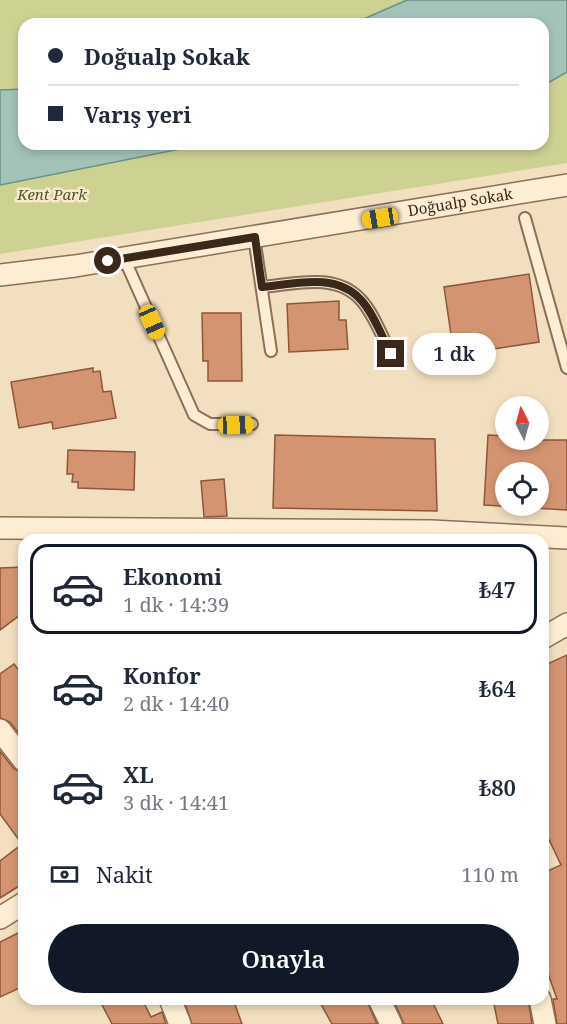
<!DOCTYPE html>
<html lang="tr">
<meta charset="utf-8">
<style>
body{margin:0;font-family:"Noto Serif",serif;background:#f2f2f3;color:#1f2937;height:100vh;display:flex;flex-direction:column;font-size:22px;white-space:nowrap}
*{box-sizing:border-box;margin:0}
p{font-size:20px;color:#747a83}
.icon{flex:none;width:33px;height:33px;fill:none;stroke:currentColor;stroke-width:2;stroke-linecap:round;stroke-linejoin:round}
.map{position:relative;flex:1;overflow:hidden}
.sheet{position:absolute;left:18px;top:534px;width:531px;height:471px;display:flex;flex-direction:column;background:#fff;border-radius:18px;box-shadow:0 3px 9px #0003}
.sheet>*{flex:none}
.hud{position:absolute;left:18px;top:18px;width:531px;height:132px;border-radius:18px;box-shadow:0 3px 9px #0003;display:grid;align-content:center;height:132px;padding:0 30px;background:#fff}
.needle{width:39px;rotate:354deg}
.controls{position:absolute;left:495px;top:396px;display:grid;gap:12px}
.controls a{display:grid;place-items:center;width:54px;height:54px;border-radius:50%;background:#fff;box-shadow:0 3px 9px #0003;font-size:30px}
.end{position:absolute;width:27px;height:27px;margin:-14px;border:8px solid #3a281b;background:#fff;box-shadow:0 0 0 3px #fff}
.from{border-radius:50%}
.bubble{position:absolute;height:42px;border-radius:21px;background:#fff;box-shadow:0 3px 9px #0003;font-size:20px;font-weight:600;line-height:42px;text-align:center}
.car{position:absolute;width:18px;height:36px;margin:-18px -9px;border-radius:8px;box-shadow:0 0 4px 2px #0007;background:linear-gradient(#f5c518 24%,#345 0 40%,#f5c518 0 76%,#345 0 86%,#f5c518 0)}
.hud b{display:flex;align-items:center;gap:21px;height:57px;font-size:22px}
.hud b+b{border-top:2px solid #e0e1e3}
.hud i{width:15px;height:15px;background:#1f2937}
ul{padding:10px 0 0;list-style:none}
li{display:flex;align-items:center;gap:18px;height:90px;margin:0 12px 9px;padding:0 18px;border:3px solid transparent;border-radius:18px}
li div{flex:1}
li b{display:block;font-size:22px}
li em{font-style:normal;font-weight:600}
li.active{border-color:#111827}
li>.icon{width:54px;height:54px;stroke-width:1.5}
.pay{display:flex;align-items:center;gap:15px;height:66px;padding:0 30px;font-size:22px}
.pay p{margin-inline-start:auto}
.cta{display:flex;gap:12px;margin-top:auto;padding:12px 30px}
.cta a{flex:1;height:69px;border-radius:36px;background:#111827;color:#fff;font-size:24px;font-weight:600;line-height:69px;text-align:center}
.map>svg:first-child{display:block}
.green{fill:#cdd192;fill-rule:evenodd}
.water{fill:#a3c3b8;stroke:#699285;stroke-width:1.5}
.building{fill:#d49471;stroke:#8e5539;stroke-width:1.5;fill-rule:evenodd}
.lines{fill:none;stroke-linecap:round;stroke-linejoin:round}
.lane-casing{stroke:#8c6f56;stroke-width:14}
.street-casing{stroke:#8c6f56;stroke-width:24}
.lane{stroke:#fcedd3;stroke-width:10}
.street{stroke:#fcedd3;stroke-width:21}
.route{stroke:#3a281b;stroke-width:8}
.labels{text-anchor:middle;stroke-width:5;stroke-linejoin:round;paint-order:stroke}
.park-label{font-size:15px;font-style:italic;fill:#4e5920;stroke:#f9eacf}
.street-label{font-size:15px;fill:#3a281b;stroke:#f9eacf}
</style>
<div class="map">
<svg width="567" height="1024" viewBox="0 0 567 1024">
<rect width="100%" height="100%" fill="#f2dfbf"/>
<path class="green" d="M0,0H567V163L0,254ZM24,24H543V144H24Z"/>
<g class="water">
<polygon points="407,0 567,0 567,72 543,86 543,24 352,24"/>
<polygon points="24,89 24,144 205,144 0,185 0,90"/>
</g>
<g class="building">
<polygon points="529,274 539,342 454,355 444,287"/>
<polygon points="339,301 339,320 346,320 348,349 289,352 287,304"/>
<polygon points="202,313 241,313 242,381 208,381 208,361 203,361"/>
<polygon points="93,368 93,372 100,371 103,392 111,391 116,418 53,429 52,422 19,428 11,382"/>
<polygon points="275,435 435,439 437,511 273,508"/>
<path d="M488,435L506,436V440H567V510L484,505ZM506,472H538V506H506Z"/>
<polygon points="68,450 135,452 134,490 78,488 78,482 72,482 73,474 67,474"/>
<polygon points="224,479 227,516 204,517 201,481"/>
<polygon points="24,567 24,612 0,630 0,568"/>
<polygon points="567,655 567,1024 557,1024 553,999 557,999 543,959 543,873 561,865 543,827 543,666"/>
<polygon points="14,664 24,677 24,740 10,722 0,718 0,674"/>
<polygon points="0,751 14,769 24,773 24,883 0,898 0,861 22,844 0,814"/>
<polygon points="24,930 24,986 0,997 0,942"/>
<polygon points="99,999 142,999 151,1017 162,1012 166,1024 112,1024"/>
<polygon points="188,999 233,999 242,1024 192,1024 184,1001"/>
<polygon points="318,999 366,999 377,1024 332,1024"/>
<polygon points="393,999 431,999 443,1024 404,1024"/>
<polygon points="493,999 528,999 532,1024 498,1024"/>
</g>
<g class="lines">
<g class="lane-casing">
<g id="lane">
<polyline points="525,218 567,368"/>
<polyline points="254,237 271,351"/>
<polyline points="124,258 194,415 210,424 252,424"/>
<path d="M262,287C294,284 336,272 361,300C374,314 382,337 391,354"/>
</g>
</g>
<g class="street-casing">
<g id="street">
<path id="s1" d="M0,275L75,266L567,185"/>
<polyline points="0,528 431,531 567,538"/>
<polyline points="543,638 567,624"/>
<polyline points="0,730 24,761"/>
<polyline points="0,918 24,903"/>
<polyline points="170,999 180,1024"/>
<polyline points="379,999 391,1024"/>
<polyline points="540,999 545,1024"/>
</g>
</g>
<use href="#lane" class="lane"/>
<use href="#street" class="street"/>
</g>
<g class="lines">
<path class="route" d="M108,261L255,237L262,287C294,284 336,272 361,300C374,314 382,337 391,354"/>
</g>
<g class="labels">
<g class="park-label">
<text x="52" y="200">Kent Park</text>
</g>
<g class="street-label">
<text dy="5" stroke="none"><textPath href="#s1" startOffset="466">Doğualp Sokak</textPath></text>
</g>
</g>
</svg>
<div class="controls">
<a><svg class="needle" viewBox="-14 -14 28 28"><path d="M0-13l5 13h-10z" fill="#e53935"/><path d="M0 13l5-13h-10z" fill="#747a83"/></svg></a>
<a><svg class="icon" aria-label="locate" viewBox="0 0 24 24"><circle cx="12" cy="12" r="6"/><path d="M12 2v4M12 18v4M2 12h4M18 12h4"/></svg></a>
</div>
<i class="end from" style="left:108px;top:261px"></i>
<i class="end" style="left:391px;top:354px"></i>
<div class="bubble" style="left:412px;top:333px;width:84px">1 dk</div>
<i class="car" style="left:380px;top:218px;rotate:261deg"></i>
<i class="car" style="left:152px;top:322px;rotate:156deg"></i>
<i class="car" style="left:236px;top:425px;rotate:88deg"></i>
<div class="hud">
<b><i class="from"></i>Doğualp Sokak</b>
<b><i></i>Varış yeri</b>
</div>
<section class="sheet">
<ul>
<li class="active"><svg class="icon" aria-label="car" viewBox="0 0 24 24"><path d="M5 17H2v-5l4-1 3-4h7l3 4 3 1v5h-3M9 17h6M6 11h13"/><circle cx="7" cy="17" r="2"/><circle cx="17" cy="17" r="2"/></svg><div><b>Ekonomi</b><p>1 dk · 14:39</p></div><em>₺47</em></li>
<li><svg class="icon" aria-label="car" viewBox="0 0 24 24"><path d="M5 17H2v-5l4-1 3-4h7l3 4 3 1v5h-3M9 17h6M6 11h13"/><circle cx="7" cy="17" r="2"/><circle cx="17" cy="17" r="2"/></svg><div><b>Konfor</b><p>2 dk · 14:40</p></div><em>₺64</em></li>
<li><svg class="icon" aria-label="car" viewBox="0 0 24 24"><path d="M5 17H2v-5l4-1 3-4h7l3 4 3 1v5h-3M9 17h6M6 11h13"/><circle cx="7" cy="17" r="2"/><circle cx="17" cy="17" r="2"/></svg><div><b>XL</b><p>3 dk · 14:41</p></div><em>₺80</em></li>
</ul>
<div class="pay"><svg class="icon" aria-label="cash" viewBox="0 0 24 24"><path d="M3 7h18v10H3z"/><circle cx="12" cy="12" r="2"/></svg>Nakit<p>110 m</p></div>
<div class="cta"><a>Onayla</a></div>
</section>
</div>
